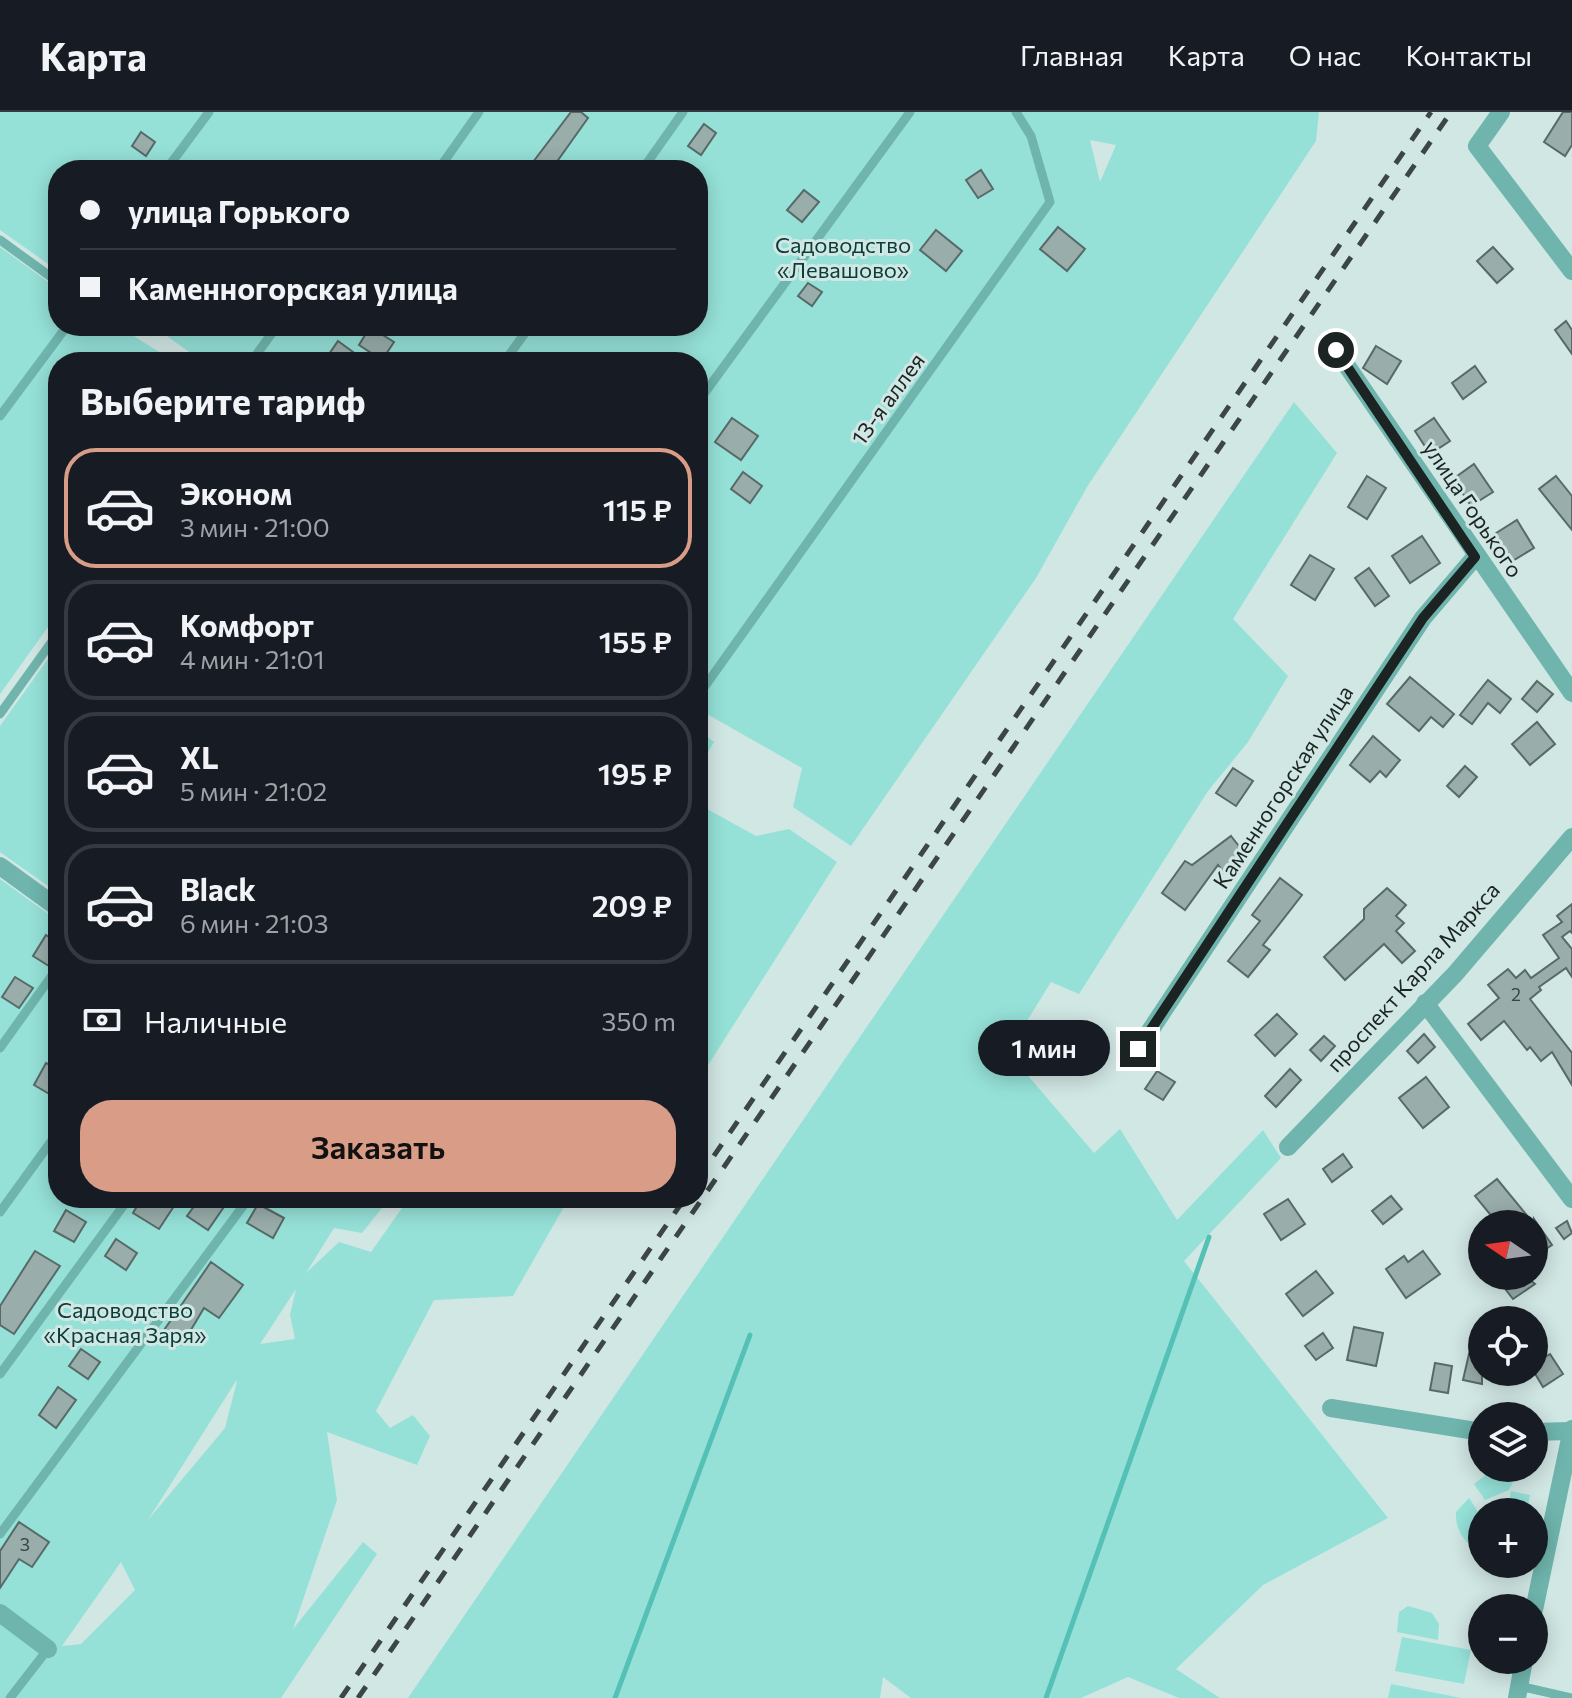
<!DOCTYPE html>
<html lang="ru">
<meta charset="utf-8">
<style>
body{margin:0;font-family:Commissioner,sans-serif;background:#242831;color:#f1f3f6;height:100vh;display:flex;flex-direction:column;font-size:30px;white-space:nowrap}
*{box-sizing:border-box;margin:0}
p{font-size:26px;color:#9ea1a6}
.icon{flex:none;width:44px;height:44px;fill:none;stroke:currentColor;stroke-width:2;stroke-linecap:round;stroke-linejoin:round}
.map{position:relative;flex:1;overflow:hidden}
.drawer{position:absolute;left:48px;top:240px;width:660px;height:856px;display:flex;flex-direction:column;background:#171b24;border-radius:32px;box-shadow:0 4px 20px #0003}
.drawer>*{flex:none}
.hud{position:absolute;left:48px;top:48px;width:660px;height:176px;border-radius:32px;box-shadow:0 4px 20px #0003;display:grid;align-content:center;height:176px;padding:0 32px;background:#171b24}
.needle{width:52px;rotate:283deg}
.tools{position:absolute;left:1468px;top:1098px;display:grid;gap:16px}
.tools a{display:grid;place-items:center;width:80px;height:80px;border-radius:50%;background:#171b24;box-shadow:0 4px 20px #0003;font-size:40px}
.end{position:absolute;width:36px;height:36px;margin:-18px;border:10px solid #1c2423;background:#fff;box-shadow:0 0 0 4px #fff}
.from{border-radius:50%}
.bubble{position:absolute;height:56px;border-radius:28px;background:#171b24;box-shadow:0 4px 20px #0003;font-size:26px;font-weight:600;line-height:56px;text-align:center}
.hud b{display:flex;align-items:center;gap:28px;height:76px;font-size:30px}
.hud b+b{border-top:2px solid #363941}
.hud i{width:20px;height:20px;background:#f1f3f6}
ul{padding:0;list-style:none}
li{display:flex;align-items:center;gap:24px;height:120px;margin:0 16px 12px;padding:0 16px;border:4px solid #363941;border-radius:32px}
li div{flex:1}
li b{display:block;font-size:30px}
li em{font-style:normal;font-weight:600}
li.on{border-color:#d99d87}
li>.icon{width:72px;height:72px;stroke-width:1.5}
h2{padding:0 32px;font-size:36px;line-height:96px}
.pay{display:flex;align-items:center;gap:20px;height:88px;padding:0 32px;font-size:30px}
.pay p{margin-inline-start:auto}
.cta{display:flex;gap:16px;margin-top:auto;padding:16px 32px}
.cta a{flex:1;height:92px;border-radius:32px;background:#d99d87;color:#111;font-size:32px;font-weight:600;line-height:92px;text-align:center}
header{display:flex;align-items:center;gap:48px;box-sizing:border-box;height:112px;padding:0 40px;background:#171b24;border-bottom:2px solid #363941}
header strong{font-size:38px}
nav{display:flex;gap:44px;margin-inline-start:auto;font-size:28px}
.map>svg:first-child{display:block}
.green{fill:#95e1d8;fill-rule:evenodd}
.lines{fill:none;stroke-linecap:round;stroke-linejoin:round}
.stream{stroke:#55c1b6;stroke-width:5}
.building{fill:#99adaa;stroke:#576a68;stroke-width:2}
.service{stroke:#6fb5ad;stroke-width:9}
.minor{stroke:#6fb5ad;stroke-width:18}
.rail{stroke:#3c4745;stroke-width:5;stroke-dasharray:14 14;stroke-linecap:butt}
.route{stroke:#1c2423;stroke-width:10}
.labels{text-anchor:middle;stroke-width:6;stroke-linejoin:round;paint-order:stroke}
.number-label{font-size:18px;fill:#3b4645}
.park-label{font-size:22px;fill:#0a3d39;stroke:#d1e7e4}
.street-label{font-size:22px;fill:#1c2423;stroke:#d1e7e4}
</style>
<header>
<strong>Карта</strong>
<nav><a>Главная</a><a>Карта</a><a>О нас</a><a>Контакты</a></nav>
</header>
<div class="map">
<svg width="1572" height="1586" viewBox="0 0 1572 1586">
<rect width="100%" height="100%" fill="#d1e7e4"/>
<g class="green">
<path d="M0,0H1319L1316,29L1087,375L1036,466L851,734L793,695L802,656L698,597V250H203L153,214H698V58H58V159L0,118ZM1090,28L1116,33L1100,70Z"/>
<polygon points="0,135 58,177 58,214 118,214 175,250 58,250 58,501 0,582"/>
<polygon points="1294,290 1337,341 1233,507 1288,564 1248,630 1208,679 1079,882 1051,870 1008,940 1094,1041 1120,1017 1177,1108 1263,1018 1281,1046 1184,1149 1388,1406 1263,1473 1176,1557 1220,1586 1179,1586 1128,1565 1081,1586 911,1586 883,1565 880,1586 408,1586"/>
<polygon points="58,533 58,781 0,740 0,614"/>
<polygon points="698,617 714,630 698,657"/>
<polygon points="698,692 756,724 789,717 837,750 698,969"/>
<path d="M0,767L58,809V1086H390L362,1121L334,1116L306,1161L339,1130L371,1140L409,1086H569L513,1184L434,1188L376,1299L390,1316L413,1303L430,1324L417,1353L327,1320L337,1388L293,1517L363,1430L377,1442L281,1586H0ZM296,1177L290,1203L295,1227L260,1232ZM237,1269L225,1316L148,1408L236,1269ZM121,1450L135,1478L81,1532L62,1534Z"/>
<polygon points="1495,1356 1514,1356 1515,1366 1509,1378 1485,1388 1474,1372"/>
<polygon points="1511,1379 1530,1383 1527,1400 1507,1400"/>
<path d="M1469,1386L1482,1406V1441C1465,1432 1455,1419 1456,1400Z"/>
<polygon points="1408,1494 1432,1501 1439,1512 1438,1528 1397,1520 1399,1500"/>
<polygon points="1402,1525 1471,1538 1464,1572 1395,1559"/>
<polygon points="1391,1572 1461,1586 1388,1586"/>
</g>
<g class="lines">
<g class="stream">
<polyline points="615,1586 750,1223"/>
<polyline points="1046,1586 1209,1125"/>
</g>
</g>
<g class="building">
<polygon points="571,0 581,0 588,6 551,58 527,58"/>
<polygon points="1563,0 1572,0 1572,33 1565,44 1544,30"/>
<polygon points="704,12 716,21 701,43 688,34"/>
<polygon points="141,20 155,30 146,44 132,34"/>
<polygon points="981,58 993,77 978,86 966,68"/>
<polygon points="804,78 819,90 802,110 787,98"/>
<polygon points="1058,115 1085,137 1067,159 1040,137"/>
<polygon points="936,118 962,139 946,159 920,138"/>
<polygon points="1493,135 1513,157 1497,171 1477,149"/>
<polygon points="808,171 822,180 812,194 798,184"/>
<polygon points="1566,209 1572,218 1572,242 1555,218"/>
<polygon points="370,215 394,230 382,248 359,233"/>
<polygon points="338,229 353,240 346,250 334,250 327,245"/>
<polygon points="1376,234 1401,249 1387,272 1363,256"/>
<polygon points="1475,254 1486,270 1463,287 1452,271"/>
<polygon points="732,306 758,324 741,348 715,330"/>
<polygon points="1434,306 1450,329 1430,342 1415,319"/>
<polygon points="1474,352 1493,380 1471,394 1453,367"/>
<polygon points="743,360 762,374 750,391 731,377"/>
<polygon points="1367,364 1386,376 1367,407 1348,395"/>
<polygon points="1556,364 1572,384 1572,418 1539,377"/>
<polygon points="1517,408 1534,436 1509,451 1493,423"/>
<polygon points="1422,424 1440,451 1410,471 1392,444"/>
<polygon points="1310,443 1334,457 1315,488 1291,473"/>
<polygon points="1369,456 1389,484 1375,494 1355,466"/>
<polygon points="1410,565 1454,602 1443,615 1431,605 1419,619 1387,592"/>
<polygon points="1488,568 1511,587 1500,601 1488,591 1472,612 1460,603"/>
<polygon points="1537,569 1553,582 1537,600 1522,587"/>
<polygon points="1537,610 1555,632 1530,653 1512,632"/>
<polygon points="1373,624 1400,648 1386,665 1380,659 1370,670 1350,653"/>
<polygon points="1465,654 1477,665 1459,685 1447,674"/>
<polygon points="1233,656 1253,669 1236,694 1216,681"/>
<polygon points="1231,724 1246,743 1224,761 1218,753 1185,798 1162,781 1185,749 1192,753"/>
<polygon points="1280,766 1302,783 1263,833 1270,838 1248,865 1228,849 1260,809 1252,803"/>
<polygon points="1387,776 1406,793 1396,804 1404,811 1396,819 1415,839 1402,851 1384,832 1345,868 1324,845 1364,807 1364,797"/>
<polygon points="1572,792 1572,821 1570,819 1562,825 1572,837 1572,865 1566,856 1539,875 1541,878 1530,887 1572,941 1572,973 1552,940 1541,949 1530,935 1527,938 1504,909 1481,928 1468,912 1499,886 1488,873 1508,857 1516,866 1525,858 1531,866 1559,846 1543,823 1562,810 1557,804"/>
<polygon points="46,823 58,831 58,844 49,854 33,844"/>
<polygon points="15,865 33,876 19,896 2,885"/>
<polygon points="1277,902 1297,922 1275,944 1255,923"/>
<polygon points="1424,922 1435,935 1418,951 1407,939"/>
<polygon points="1324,924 1335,934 1321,949 1310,938"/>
<polygon points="46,951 58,957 58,987 34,973"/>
<polygon points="1290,957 1301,968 1276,995 1265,984"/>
<polygon points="1157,959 1175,970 1163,988 1145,977"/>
<polygon points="1426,965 1449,995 1423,1016 1399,986"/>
<polygon points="1343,1042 1352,1055 1332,1070 1323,1057"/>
<polygon points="1497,1067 1534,1112 1498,1112 1475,1084"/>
<polygon points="1391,1084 1402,1097 1383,1112 1372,1099"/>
<polygon points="142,1086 168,1086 176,1091 159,1117 133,1101"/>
<polygon points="200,1086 230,1086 208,1118 187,1104"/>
<polygon points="1288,1087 1305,1112 1281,1128 1264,1102"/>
<polygon points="258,1092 284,1106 273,1126 247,1111"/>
<polygon points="66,1098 86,1110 74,1130 54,1119"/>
<polygon points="1534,1107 1552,1133 1534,1145"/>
<polygon points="1567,1109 1572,1121 1564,1127 1556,1116"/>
<polygon points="116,1127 137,1141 126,1158 105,1144"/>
<polygon points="35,1139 60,1154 14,1222 0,1213 0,1194"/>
<polygon points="1423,1139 1440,1162 1406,1186 1386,1157 1404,1144 1408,1150"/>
<polygon points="211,1150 243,1173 219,1206 204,1196 182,1233 162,1221"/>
<polygon points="1316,1159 1333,1181 1303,1204 1286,1182"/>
<polygon points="1525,1164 1535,1172 1513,1187 1506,1178"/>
<polygon points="1354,1215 1383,1221 1376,1254 1347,1248"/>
<polygon points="1323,1221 1333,1236 1316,1248 1305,1234"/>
<polygon points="81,1237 100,1250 88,1267 69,1254"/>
<polygon points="1469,1242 1482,1245 1482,1272 1463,1268"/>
<polygon points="1550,1242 1563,1262 1543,1275 1534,1260 1534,1252"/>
<polygon points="1435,1251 1452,1254 1448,1281 1430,1278"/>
<polygon points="58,1275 76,1288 56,1316 39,1303"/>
<polygon points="19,1410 49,1430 32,1455 19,1447 0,1476 0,1439"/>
</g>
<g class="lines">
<g class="service">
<polyline points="166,58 209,0"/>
<polyline points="438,58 479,0"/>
<polyline points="642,58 683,0"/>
<polyline points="0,128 58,170"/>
<polyline points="251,250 277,214"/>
<polyline points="504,250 530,214"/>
<polyline points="698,290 910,0"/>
<polyline points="0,304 67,214"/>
<polyline points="698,584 1050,90 1031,24 1016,0"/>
<polyline points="0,602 58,521"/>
<polyline points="0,936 58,855"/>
<polyline points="0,1100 58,1020"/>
<polyline points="0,1262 129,1086"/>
<polyline points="0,1422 249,1086"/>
<polyline points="1519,1574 1572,1586"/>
<polyline points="10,1586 48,1537"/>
</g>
<g class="minor">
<polyline points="1501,0 1477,34 1572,159"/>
<polyline points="1336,238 1572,581"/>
<polyline points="0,754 58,796"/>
<polyline points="1425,891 1572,1087"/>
<polyline points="1138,937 1423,506 1475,445"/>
<polyline points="1288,1035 1455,862 1572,725"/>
<polyline points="1331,1296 1482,1320"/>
<polyline points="1534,1320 1569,1319"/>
<polyline points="1534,1498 1572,1317"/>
<polyline points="0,1501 48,1537"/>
<polyline points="1517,1586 1524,1548"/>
</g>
<g class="rail">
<polyline points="698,1067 1431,0"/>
<polyline points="341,1586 685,1086"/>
<polyline points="358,1586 1451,0"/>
</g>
</g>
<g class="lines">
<polyline class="route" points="1138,937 1423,506 1475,445 1336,238"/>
</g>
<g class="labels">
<g class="number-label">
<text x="1516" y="889">2</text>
<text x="25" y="1439">3</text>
</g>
<g class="park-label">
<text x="843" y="141">Садоводство<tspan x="843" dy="25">«Левашово»</tspan></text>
<text x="125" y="1206">Садоводство<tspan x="125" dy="25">«Красная Заря»</tspan></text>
</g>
<g class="street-label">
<text transform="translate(888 287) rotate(-54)" y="8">13-я аллея</text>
<text transform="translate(1473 397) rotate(56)" y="8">улица Горького</text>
<text transform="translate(1283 675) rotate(-57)" y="8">Каменногорская улица</text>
<text transform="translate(1413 865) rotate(-48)" y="8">проспект Карла Маркса</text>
</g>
</g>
</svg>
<div class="tools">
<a><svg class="needle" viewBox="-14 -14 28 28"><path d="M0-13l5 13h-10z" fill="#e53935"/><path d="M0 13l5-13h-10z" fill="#9ea1a6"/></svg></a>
<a><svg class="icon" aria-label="locate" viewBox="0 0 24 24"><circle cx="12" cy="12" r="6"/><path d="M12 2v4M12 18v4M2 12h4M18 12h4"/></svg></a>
<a><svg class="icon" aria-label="layers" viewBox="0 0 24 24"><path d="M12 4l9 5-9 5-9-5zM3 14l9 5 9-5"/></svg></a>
<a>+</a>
<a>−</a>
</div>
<i class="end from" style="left:1336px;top:238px"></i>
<i class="end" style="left:1138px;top:937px"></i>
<div class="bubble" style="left:978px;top:908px;width:132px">1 мин</div>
<div class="hud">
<b><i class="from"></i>улица Горького</b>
<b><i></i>Каменногорская улица</b>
</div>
<section class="drawer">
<h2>Выберите тариф</h2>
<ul>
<li class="on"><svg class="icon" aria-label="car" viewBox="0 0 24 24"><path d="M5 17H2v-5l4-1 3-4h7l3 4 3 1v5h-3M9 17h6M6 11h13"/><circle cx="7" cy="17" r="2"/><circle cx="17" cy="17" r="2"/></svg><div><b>Эконом</b><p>3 мин · 21:00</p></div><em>115 ₽</em></li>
<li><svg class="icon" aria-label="car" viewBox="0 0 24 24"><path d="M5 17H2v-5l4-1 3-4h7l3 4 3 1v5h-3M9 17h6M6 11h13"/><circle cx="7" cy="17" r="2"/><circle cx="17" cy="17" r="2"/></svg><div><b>Комфорт</b><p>4 мин · 21:01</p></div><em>155 ₽</em></li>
<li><svg class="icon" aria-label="car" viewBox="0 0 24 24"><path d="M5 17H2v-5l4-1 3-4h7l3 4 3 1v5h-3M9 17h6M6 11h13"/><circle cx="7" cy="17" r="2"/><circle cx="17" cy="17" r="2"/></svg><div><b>XL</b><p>5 мин · 21:02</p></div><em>195 ₽</em></li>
<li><svg class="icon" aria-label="car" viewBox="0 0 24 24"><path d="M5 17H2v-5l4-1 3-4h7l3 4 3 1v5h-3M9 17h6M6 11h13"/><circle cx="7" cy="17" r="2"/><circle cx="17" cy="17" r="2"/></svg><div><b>Black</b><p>6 мин · 21:03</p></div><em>209 ₽</em></li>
</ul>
<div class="pay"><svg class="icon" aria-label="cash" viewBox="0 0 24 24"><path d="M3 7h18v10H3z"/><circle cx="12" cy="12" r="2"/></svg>Наличные<p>350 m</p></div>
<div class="cta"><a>Заказать</a></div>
</section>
</div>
